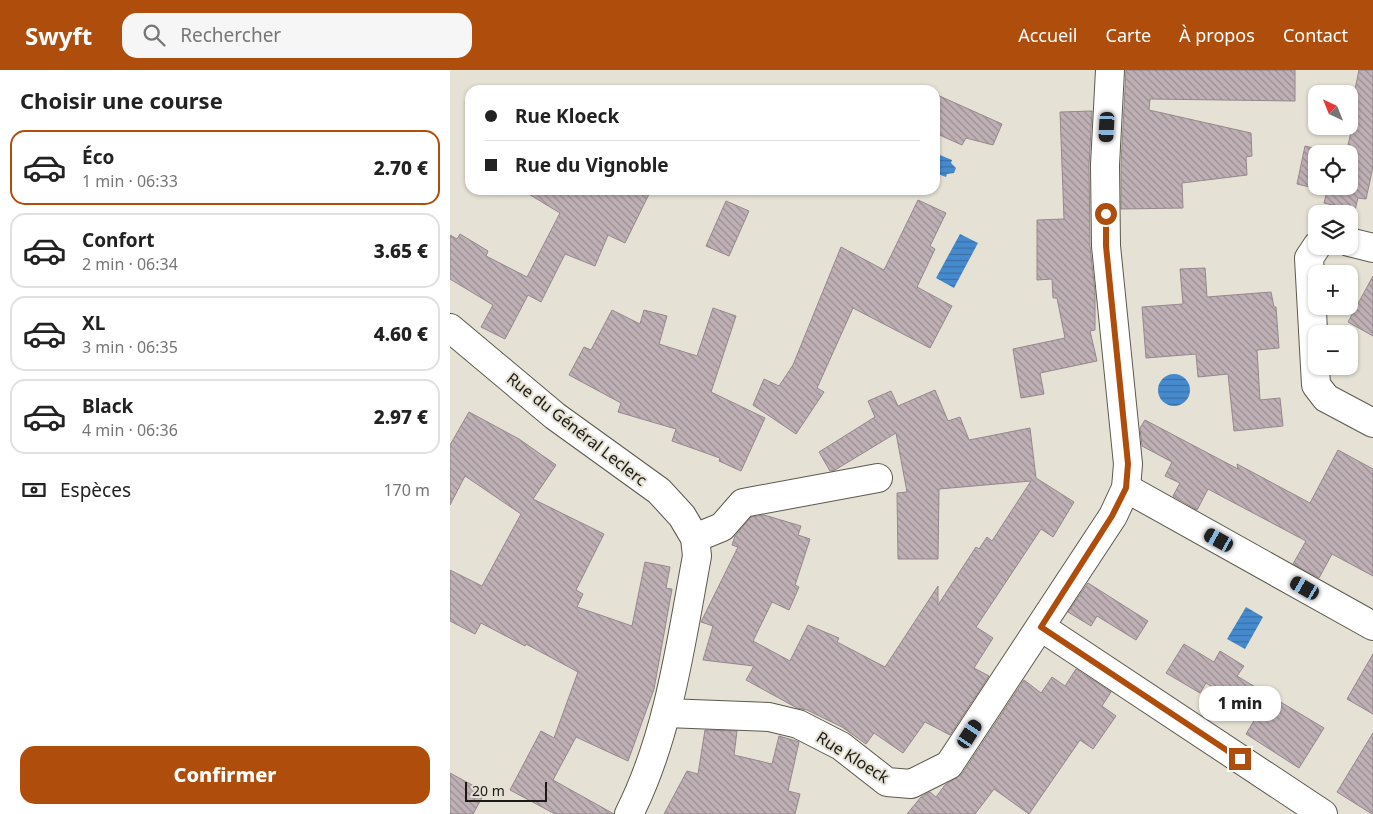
<!DOCTYPE html>
<html lang="fr">
<meta charset="utf-8">
<style>
body{margin:0;font-family:"Noto Sans",sans-serif;background:#f6f6f6;color:#222;height:100vh;display:flex;flex-direction:column;font-size:19px;white-space:nowrap}
*{box-sizing:border-box;margin:0}
p{font-size:16px;color:#767676}
.icon{flex:none;width:28px;height:28px;fill:none;stroke:currentColor;stroke-width:2;stroke-linecap:round;stroke-linejoin:round}
.map{position:relative;flex:1;overflow:hidden}
.drawer{display:flex;flex-direction:column;background:#fff;width:450px}
.drawer>*{flex:none}
.banner{position:absolute;left:15px;top:15px;width:475px;height:110px;border-radius:15px;box-shadow:0 1px 4px #0004;display:grid;align-content:center;height:110px;padding:0 20px;background:#fff}
.needle{width:32px;rotate:317deg}
.buttons{position:absolute;left:858px;top:15px;display:grid;gap:10px}
.buttons a{display:grid;place-items:center;width:50px;height:50px;border-radius:10px;background:#fff;box-shadow:0 1px 4px #0004;font-size:25px}
.scale{position:absolute;left:15px;bottom:12px;width:82px;box-sizing:border-box;padding-left:5px;border:2px solid #1b1a15;border-top:0;font-size:14px;line-height:18px;white-space:nowrap;color:#1b1a15;-webkit-text-stroke:4px #e5e1d4;paint-order:stroke}
.end{position:absolute;width:22px;height:22px;margin:-11px;border:6px solid #af4e0c;background:#fff;box-shadow:0 0 0 2px #fff}
.from{border-radius:50%}
.bubble{position:absolute;height:35px;border-radius:15px;background:#fff;box-shadow:0 1px 4px #0004;font-size:16px;font-weight:800;line-height:35px;text-align:center}
.car{position:absolute;width:15px;height:30px;margin:-15px -8px;border-radius:6px;box-shadow:0 0 4px 1px #0007;background:linear-gradient(#222 24%,#8ab4d8 0 40%,#222 0 76%,#8ab4d8 0 86%,#222 0)}
.banner b{display:flex;align-items:center;gap:18px;height:48px;font-size:19px}
.banner b+b{border-top:1px solid #e0e0e0}
.banner i{width:12px;height:12px;background:#222}
ul{padding:0;list-style:none}
li{display:flex;align-items:center;gap:15px;height:75px;margin:0 10px 8px;padding:0 10px;border:2px solid #e0e0e0;border-radius:15px}
li div{flex:1}
li b{display:block;font-size:19px}
li em{font-style:normal;font-weight:800}
li.active{border-color:#af4e0c}
li>.icon{width:45px;height:45px;stroke-width:1.5}
h2{padding:0 20px;font-size:22px;line-height:60px}
.pay{display:flex;align-items:center;gap:12px;height:55px;padding:0 20px;font-size:19px}
.pay p{margin-inline-start:auto}
.cta{display:flex;gap:10px;margin-top:auto;padding:10px 20px}
.cta a{flex:1;height:58px;border-radius:15px;background:#af4e0c;color:#fff;font-size:20px;font-weight:800;line-height:58px;text-align:center}
header{display:flex;align-items:center;gap:30px;box-sizing:border-box;height:70px;padding:0 25px;background:#af4e0c;color:#fff}
header strong{font-size:24px}
nav{display:flex;gap:28px;margin-inline-start:auto;font-size:18px}
.search{width:350px;height:45px;background:#f6f6f6;display:flex;align-items:center;gap:12px;box-sizing:border-box;padding:0 18px;border-radius:15px;color:#767676;font-size:19px}
main{display:flex;flex:1;min-height:0}
.map>svg:first-child{display:block}
.water{fill:url(#water-rules)}
.building{fill:url(#building-back-hatch);stroke:#96888e}
.lines{fill:none;stroke-linecap:round;stroke-linejoin:round}
.minor-casing{stroke:#5c594d;stroke-width:30}
.minor{stroke:#fff;stroke-width:28}
.route{stroke:#af4e0c;stroke-width:6}
.labels{text-anchor:middle;stroke-width:4;stroke-linejoin:round;paint-order:stroke}
.street-label{font-size:16px;fill:#1b1a15;stroke:#e5e1d4}
</style>
<header>
<strong>Swyft</strong>
<div class="search"><svg class="icon" aria-label="search" viewBox="0 0 24 24"><circle cx="10" cy="10" r="6"/><path d="M15 15l6 6"/></svg>Rechercher</div>
<nav><a>Accueil</a><a>Carte</a><a>À propos</a><a>Contact</a></nav>
</header>
<main>
<section class="drawer">
<h2>Choisir une course</h2>
<ul>
<li class="active"><svg class="icon" aria-label="car" viewBox="0 0 24 24"><path d="M5 17H2v-5l4-1 3-4h7l3 4 3 1v5h-3M9 17h6M6 11h13"/><circle cx="7" cy="17" r="2"/><circle cx="17" cy="17" r="2"/></svg><div><b>Éco</b><p>1 min · 06:33</p></div><em>2.70 €</em></li>
<li><svg class="icon" aria-label="car" viewBox="0 0 24 24"><path d="M5 17H2v-5l4-1 3-4h7l3 4 3 1v5h-3M9 17h6M6 11h13"/><circle cx="7" cy="17" r="2"/><circle cx="17" cy="17" r="2"/></svg><div><b>Confort</b><p>2 min · 06:34</p></div><em>3.65 €</em></li>
<li><svg class="icon" aria-label="car" viewBox="0 0 24 24"><path d="M5 17H2v-5l4-1 3-4h7l3 4 3 1v5h-3M9 17h6M6 11h13"/><circle cx="7" cy="17" r="2"/><circle cx="17" cy="17" r="2"/></svg><div><b>XL</b><p>3 min · 06:35</p></div><em>4.60 €</em></li>
<li><svg class="icon" aria-label="car" viewBox="0 0 24 24"><path d="M5 17H2v-5l4-1 3-4h7l3 4 3 1v5h-3M9 17h6M6 11h13"/><circle cx="7" cy="17" r="2"/><circle cx="17" cy="17" r="2"/></svg><div><b>Black</b><p>4 min · 06:36</p></div><em>2.97 €</em></li>
</ul>
<div class="pay"><svg class="icon" aria-label="cash" viewBox="0 0 24 24"><path d="M3 7h18v10H3z"/><circle cx="12" cy="12" r="2"/></svg>Espèces<p>170 m</p></div>
<div class="cta"><a>Confirmer</a></div>
</section>
<div class="map">
<svg width="923" height="744" viewBox="0 0 923 744">
<defs>
<pattern id="water-rules" width="6" height="5" patternUnits="userSpaceOnUse" patternTransform="scale(1.25)"><rect width="6" height="5" fill="#468ace"/><path d="M0 2.5h6" fill="none" stroke="#3a70a6"/></pattern>
<pattern id="building-back-hatch" width="6" height="6" patternUnits="userSpaceOnUse" patternTransform="scale(1.25)"><rect width="6" height="6" fill="#beb0b5"/><path d="M-1 5l2 2M0 0l6 6M5-1l2 2" fill="none" stroke="#9a8e92"/></pattern>
</defs>
<rect width="100%" height="100%" fill="#e5e1d4"/>
<g class="water">
<polygon points="485,83 502,90 501,93 506,98 504,103 497,104 496,107 485,103"/>
<polygon points="510,164 528,173 504,218 486,208"/>
<circle cx="724" cy="320" r="16"/>
<polygon points="796,537 813,547 795,579 777,569"/>
</g>
<g class="building">
<polygon points="676,0 845,0 845,31 700,29 699,40 801,63 802,86 796,87 797,105 732,113 733,138 671,139 671,95"/>
<polygon points="909,0 923,0 923,97 916,129 908,128 905,140 874,133 877,121 847,114 855,76 888,84 866,84 866,116 899,116 899,84 896,84 905,44 900,43"/>
<polygon points="485,24 552,54 543,75 516,68 512,75 485,63"/>
<polygon points="642,41 639,95 640,176 645,222 645,260 640,261 647,291 590,303 594,324 571,328 563,279 615,268 607,228 603,228 602,209 587,210 587,150 614,149 610,42"/>
<polygon points="72,120 201,120 175,173 158,165 145,196 115,184 91,232 78,225 55,269 31,257 43,235 0,209 0,165 7,169 10,164 38,181 36,186 77,207 110,143"/>
<polygon points="468,130 496,143 480,176 485,179 467,217 502,236 480,278 403,238 367,318 374,322 346,364 303,335 314,309 329,316 343,295 391,177 434,200"/>
<polygon points="276,131 299,141 279,186 256,176"/>
<polygon points="755,198 757,227 821,222 824,237 826,237 829,278 807,280 810,330 830,328 833,356 784,361 778,304 748,307 746,284 696,288 692,237 733,234 730,199"/>
<polygon points="923,206 923,266 898,252"/>
<polygon points="263,238 286,246 261,322 315,348 291,401 269,391 270,388 222,371 226,359 168,342 171,333 119,305 134,277 141,280 162,240 190,254 194,240 217,246 209,274 247,286"/>
<polygon points="485,320 498,351 510,347 519,370 580,358 586,408 624,432 603,467 591,459 526,557 543,568 524,598 539,606 500,665 475,652 453,683 424,663 416,674 392,657 357,640 347,638 296,610 304,596 253,590 263,556 251,552 288,477 282,475 285,466 301,447 314,445 351,456 348,465 360,469 345,515 349,517 339,540 322,532 303,571 340,591 358,555 389,568 387,572 435,597 488,516 488,535 526,477 529,479 537,467 542,471 581,411 489,419 488,489 448,489 447,423 457,422 446,363 385,400 380,401 369,382 425,347 418,331 441,321 448,336"/>
<polygon points="19,342 69,369 106,395 83,429 154,464 126,520 133,524 127,537 182,556 195,492 220,497 216,518 222,519 204,619 178,691 126,667 103,710 164,744 105,744 60,720 91,661 104,668 128,602 76,574 75,576 31,553 25,564 0,551 0,500 32,516 71,444 15,406 0,435 0,375"/>
<polygon points="695,350 788,399 787,394 860,433 888,380 923,399 923,506 882,484 869,508 843,494 856,471 758,419 747,440 723,426 730,413 715,406 722,392 692,376 690,358"/>
<polygon points="638,513 698,551 686,570 647,546 641,556 618,542"/>
<polygon points="734,574 764,592 770,581 794,596 787,606 874,658 849,698 796,664 805,649 792,641 795,637 756,613 750,623 716,603"/>
<polygon points="923,584 923,644 897,629"/>
<polygon points="626,599 661,622 652,636 666,646 643,679 630,670 579,744 544,719 525,744 457,744 471,727 480,722 486,727 495,715 512,704 574,610 591,623 602,607 615,616"/>
<polygon points="255,660 287,661 284,685 322,694 329,666 349,672 338,721 350,724 345,744 214,744 237,701 248,704"/>
<polygon points="923,663 923,744 922,744 887,722"/>
<polygon points="0,703 35,722 23,744 0,744"/>
</g>
<g class="lines">
<g class="minor-casing">
<g id="minor">
<polyline points="899,172 923,178"/>
<polyline points="867,176 859,188 866,315 876,328 923,353"/>
<path d="M0,258L105,346L209,421L232,446L245,468L247,486C231,572 219,665 179,744"/>
<polyline points="676,418 923,556"/>
<polyline points="245,468 272,457 293,433 428,408"/>
<polyline points="591,557 873,744"/>
<polyline points="216,643 319,647 348,654 391,676 437,712 461,714 499,695 663,446 676,418 678,394 656,176 655,95 660,0"/>
</g>
</g>
<use href="#minor" class="minor"/>
</g>
<g class="lines">
<polyline class="route" points="656,144 656,176 678,394 676,418 662,446 591,557 790,689"/>
</g>
<g class="labels">
<g class="street-label">
<text transform="translate(127 359) rotate(38)" y="6">Rue du Général Leclerc</text>
<text transform="translate(403 687) rotate(32)" y="6">Rue Kloeck</text>
</g>
</g>
</svg>
<div class="buttons">
<a><svg class="needle" viewBox="-14 -14 28 28"><path d="M0-13l5 13h-10z" fill="#e53935"/><path d="M0 13l5-13h-10z" fill="#767676"/></svg></a>
<a><svg class="icon" aria-label="locate" viewBox="0 0 24 24"><circle cx="12" cy="12" r="6"/><path d="M12 2v4M12 18v4M2 12h4M18 12h4"/></svg></a>
<a><svg class="icon" aria-label="layers" viewBox="0 0 24 24"><path d="M12 4l9 5-9 5-9-5zM3 14l9 5 9-5"/></svg></a>
<a>+</a>
<a>−</a>
</div>
<div class="scale">20 m</div>
<i class="end from" style="left:656px;top:144px"></i>
<i class="end" style="left:790px;top:689px"></i>
<div class="bubble" style="left:749px;top:616px;width:82px">1 min</div>
<i class="car" style="left:657px;top:57px;rotate:183deg"></i>
<i class="car" style="left:769px;top:470px;rotate:299deg"></i>
<i class="car" style="left:855px;top:518px;rotate:300deg"></i>
<i class="car" style="left:520px;top:664px;rotate:33deg"></i>
<div class="banner">
<b><i class="from"></i>Rue Kloeck</b>
<b><i></i>Rue du Vignoble</b>
</div>
</div>
</main>
